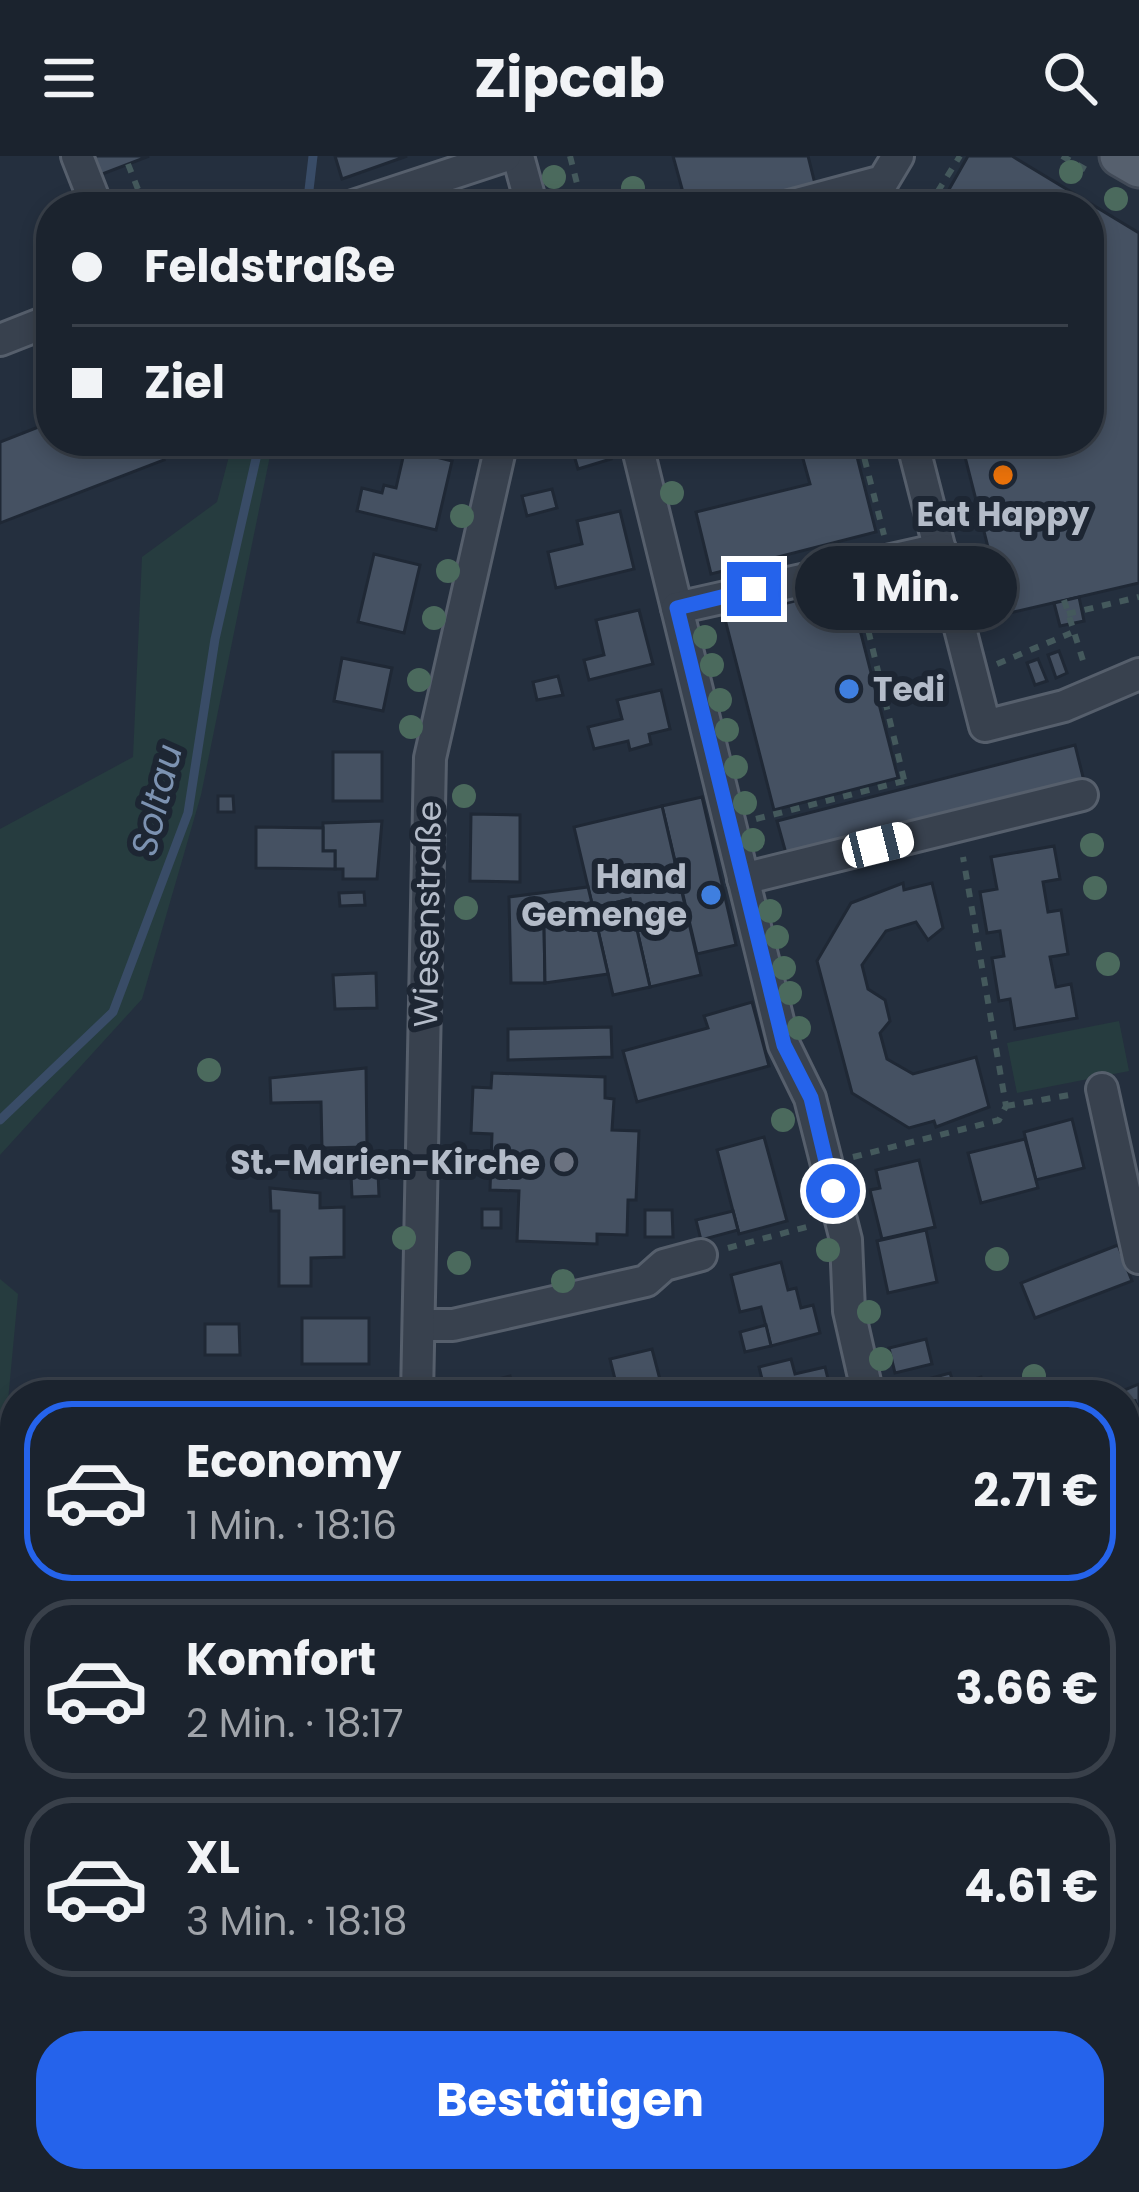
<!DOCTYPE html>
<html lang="de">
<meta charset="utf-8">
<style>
body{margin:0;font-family:Poppins,sans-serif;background:#282f3a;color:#f1f3f6;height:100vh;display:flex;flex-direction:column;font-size:45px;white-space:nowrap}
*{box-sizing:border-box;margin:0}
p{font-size:39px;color:#a0a4aa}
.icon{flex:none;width:66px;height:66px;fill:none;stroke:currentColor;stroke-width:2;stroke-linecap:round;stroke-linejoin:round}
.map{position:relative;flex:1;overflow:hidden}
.panel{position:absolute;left:0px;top:1224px;width:1140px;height:813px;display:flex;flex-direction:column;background:#1b232e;border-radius:48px 48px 0 0;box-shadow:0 6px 18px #0003,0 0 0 3px #39404a}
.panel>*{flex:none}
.top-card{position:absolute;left:36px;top:36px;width:1068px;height:264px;border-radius:48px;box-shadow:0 6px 18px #0003,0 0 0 3px #39404a;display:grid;align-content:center;height:264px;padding:0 36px;background:#1b232e}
.end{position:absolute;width:54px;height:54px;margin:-27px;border:15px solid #2563eb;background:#fff;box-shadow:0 0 0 6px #fff}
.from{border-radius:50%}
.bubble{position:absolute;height:84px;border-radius:42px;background:#1b232e;box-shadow:0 6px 18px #0003,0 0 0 3px #39404a;font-size:39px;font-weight:700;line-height:84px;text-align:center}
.car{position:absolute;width:36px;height:72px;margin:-36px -18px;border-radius:15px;box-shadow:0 0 9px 3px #0007;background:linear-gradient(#fff 24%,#345 0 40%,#fff 0 76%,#345 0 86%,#fff 0)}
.top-card b{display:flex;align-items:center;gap:42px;height:114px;font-size:45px}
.top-card b+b{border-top:3px solid #39404a}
.top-card i{width:30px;height:30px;background:#f1f3f6}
ul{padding:21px 0 0;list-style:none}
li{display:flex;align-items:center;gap:36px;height:180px;margin:0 24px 18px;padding:0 12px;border:6px solid #39404a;border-radius:48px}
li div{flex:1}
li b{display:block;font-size:45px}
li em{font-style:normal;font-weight:700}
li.on{border-color:#2563eb}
li>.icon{width:108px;height:108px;stroke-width:1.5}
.primary-button{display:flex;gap:24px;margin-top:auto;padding:24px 36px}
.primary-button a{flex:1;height:138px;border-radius:48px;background:#2563eb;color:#fff;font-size:48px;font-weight:700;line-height:138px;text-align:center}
header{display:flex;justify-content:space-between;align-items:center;height:156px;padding:0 36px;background:#1b232e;font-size:54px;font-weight:700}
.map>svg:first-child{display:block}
.green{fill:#263c3f}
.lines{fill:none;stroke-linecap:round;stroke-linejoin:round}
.stream{stroke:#394c67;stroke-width:9}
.building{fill:#455162;stroke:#1f2835;stroke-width:3}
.minor-casing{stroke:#565f6c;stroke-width:36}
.major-casing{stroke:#414a57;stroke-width:45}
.path{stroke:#44595c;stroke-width:6;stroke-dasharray:9 9;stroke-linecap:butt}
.minor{stroke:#38414e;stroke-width:30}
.major{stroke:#56606e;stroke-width:39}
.tree{fill:#4b6a5d}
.route{stroke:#2563eb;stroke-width:15}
.food-dot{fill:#e8710a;stroke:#1d2633;stroke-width:4.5}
.shop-dot{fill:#3f7fe0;stroke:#1d2633;stroke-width:4.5}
.worship-dot{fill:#6b7280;stroke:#1d2633;stroke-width:4.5}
.labels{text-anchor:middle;stroke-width:12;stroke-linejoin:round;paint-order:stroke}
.poi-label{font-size:33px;font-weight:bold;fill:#b4bcc9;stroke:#1d2633;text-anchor:end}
.street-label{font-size:33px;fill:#b4bcc9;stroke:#1d2633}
.water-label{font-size:36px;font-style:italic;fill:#7c92b1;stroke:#1d2633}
</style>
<header><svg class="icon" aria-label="menu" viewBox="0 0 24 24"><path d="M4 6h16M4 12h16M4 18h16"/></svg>Zipcab<svg class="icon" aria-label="search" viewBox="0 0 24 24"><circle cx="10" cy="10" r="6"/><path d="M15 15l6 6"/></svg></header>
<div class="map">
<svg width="1139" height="2036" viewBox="0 0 1139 2036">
<rect width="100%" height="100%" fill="#242f3e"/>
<g class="green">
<polygon points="233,285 273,285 201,639 142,843 0,999 0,673 133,601 142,401 217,346"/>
<polygon points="1119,865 1129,915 1017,937 1007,887"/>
<polygon points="0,1123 18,1138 0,1330"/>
<polygon points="0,1900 15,1900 15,2022 143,2022 148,2036 0,2036"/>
<polygon points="595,2022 761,2022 767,2036 592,2036"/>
</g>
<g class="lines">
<g class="stream">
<polyline points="307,51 313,0"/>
<polyline points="0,964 113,856 188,657 215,483 260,285"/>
</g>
</g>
<g class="building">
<polygon points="84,0 149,0 92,22"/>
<polygon points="335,0 407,0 342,23"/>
<polygon points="673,0 808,0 815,28 728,51 687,51"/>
<polygon points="968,0 1012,0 1139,77 1139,427 1005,458 961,285 1089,285 1089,51 939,51"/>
<polygon points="51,266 51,285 157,285 164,304 0,367 0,286"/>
<polygon points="606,285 611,303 578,313 572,292"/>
<polygon points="798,285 853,285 876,376 711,418 696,356 810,328"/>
<polygon points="405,293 452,305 436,374 357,355 362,332 382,337 384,329 396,332"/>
<polygon points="552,333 557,352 527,360 522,340"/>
<polygon points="620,355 634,413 556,432 548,396 582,388 577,365"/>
<polygon points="374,398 420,409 404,477 358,466"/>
<polygon points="849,431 898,622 774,654 725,463"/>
<polygon points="1079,441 1084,465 1060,470 1054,447"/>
<polygon points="639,454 653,508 589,524 584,504 604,499 596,464"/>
<polygon points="1059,495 1067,517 1056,522 1048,499"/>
<polygon points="342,502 392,512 383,555 334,545"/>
<polygon points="1038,503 1047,525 1035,529 1027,507"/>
<polygon points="558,520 563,539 537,544 533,526"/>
<polygon points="661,534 670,573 649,578 651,588 630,594 628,585 594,593 588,571 622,563 617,544"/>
<polygon points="1075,589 1084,625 787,701 777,665"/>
<rect x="333" y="596" width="49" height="49"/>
<polygon points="218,640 233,640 234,656 218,656"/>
<polygon points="702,641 736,789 697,798 662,650"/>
<polygon points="662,650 701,819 650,831 630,743 593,752 574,671"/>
<polygon points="471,658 520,659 520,726 470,725"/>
<polygon points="382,665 377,723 343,723 343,713 335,713 335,695 323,695 323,667"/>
<polygon points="256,671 323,672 323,695 335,695 335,713 256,712"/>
<polygon points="1054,690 1060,723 1043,726 1048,756 1061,754 1068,798 1050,801 1056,831 1071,828 1077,862 1015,873 1010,843 999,845 992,802 1004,800 1000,775 987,777 980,736 997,733 991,701"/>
<polygon points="903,727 904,734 932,727 943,772 928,784 916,766 886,775 862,809 868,833 885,844 890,865 880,877 887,903 913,918 976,901 989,951 936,971 934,965 909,972 852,937 817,805 851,747"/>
<polygon points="588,731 594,756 544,768 545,827 511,827 509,741"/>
<polygon points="364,736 365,749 340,750 339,737"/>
<polygon points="630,743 650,831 613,839 593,752"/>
<polygon points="594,756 608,818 545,827 544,768"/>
<polygon points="376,817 377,852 335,853 333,819"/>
<polygon points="752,846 769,910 637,946 623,895 708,872 704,860"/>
<polygon points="611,871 612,901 508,904 508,873"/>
<polygon points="366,912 367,991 322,992 321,946 271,947 270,922"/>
<polygon points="492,917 605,921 605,942 614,943 612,974 639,975 636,1044 628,1044 627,1079 597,1078 597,1088 517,1085 519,1035 490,1034 492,978 471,977 473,931 491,932"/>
<polygon points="1072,963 1084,1012 1036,1024 1024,976"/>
<polygon points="764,981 787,1065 739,1078 717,994"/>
<polygon points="1025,983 1038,1032 981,1047 968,997"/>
<polygon points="919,1004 935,1071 882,1083 870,1034 880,1032 876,1014"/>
<polygon points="378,1017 379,1040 352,1041 351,1018"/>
<polygon points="270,1032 320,1037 320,1052 344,1051 344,1101 311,1102 311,1130 279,1130 279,1055 271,1055"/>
<rect x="482" y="1053" width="19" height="19"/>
<polygon points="645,1054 672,1054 673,1081 645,1081"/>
<polygon points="733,1055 738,1074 701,1084 696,1064"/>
<polygon points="926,1074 937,1126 888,1137 877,1085"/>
<polygon points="1118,1089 1132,1125 1035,1162 1021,1127"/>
<polygon points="781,1106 788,1134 796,1132 801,1152 813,1149 820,1177 771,1190 761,1151 740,1156 731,1119"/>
<rect x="302" y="1162" width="67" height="46"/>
<polygon points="205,1168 239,1168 240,1199 205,1199"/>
<polygon points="766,1169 771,1190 745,1196 740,1176"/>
<polygon points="926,1183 932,1208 895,1217 889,1192"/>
<polygon points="652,1193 664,1239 619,1239 610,1203"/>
<polygon points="791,1203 795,1218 825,1211 832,1239 766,1239 759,1211"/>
<polygon points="950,1217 954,1229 981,1221 986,1239 928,1239 924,1224"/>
<polygon points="510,1220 514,1239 461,1239 459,1233"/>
<polygon points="1139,1228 1139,1256 1135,1245 1127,1248 1122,1235"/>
<polygon points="1135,1245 1139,1293 1125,1299 1125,1249"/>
<polygon points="1139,1404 1139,1443 1125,1447 1125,1410"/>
<polygon points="1139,1443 1139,1511 1125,1514 1125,1447"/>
<polygon points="0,1519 15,1520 15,1592 0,1592"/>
<polygon points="1139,1891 1139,1922 1125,1926 1125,1894"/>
<polygon points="1139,1960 1139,1999 1125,2003 1125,1964"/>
<polygon points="322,2022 379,2022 380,2032 324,2036"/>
<polygon points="446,2022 498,2022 465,2036 450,2036"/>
<polygon points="843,2022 903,2022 911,2026 906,2036 836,2036"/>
</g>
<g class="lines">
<g class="minor-casing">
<g id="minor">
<polyline points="77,0 97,51"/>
<polyline points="518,0 532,51"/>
<polyline points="350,51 505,0"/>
<polyline points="786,51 883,25 898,0"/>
<polyline points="0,184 51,164"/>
<polyline points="636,285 784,889 810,942 846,1084 849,1155 868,1239"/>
<polyline points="912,285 985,570 1064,550 1139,518"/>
<polyline points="677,452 940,393"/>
<polyline points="743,723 1082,639"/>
<polyline points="1102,933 1139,1102"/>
<polyline points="419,1169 453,1169 646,1125 664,1109 701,1099"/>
<polyline points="417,1239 430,602 502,285"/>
<polyline points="1125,1358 1139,1352"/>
<polyline points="0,1657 15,1658"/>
<polyline points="781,2022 787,2036"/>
<polyline points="974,2022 1002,2036"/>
<polyline points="401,2036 402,2022"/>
<polyline points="1040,2036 1047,2022"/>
</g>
</g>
<g class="major-casing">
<polyline id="major" points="1120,0 1139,11"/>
</g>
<g class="path">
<polyline points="570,0 583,51"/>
<polyline points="1062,0 1090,16"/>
<polyline points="128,8 145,51"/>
<polyline points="290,51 326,37"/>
<polyline points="928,51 960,0"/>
<polyline points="759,285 760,291"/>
<polyline points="860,285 884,379"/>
<polyline points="860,440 906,632"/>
<polyline points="1064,444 1085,511"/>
<polyline points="1067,458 1139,441"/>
<polyline points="997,508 1071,477"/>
<polyline points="756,663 904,625"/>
<polyline points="1006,950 1075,938"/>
<polyline points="853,1001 999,964 1006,950 963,701"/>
<polyline points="728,1092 814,1069"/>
<polyline points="1125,1318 1139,1312"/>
</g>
<use href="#minor" class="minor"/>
<use href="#major" class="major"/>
</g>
<g class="tree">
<circle cx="1071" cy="16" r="12"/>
<circle cx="554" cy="21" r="12"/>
<circle cx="633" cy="32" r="12"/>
<circle cx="1116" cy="43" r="12"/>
<circle cx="672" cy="337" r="12"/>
<circle cx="462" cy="360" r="12"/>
<circle cx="448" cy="415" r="12"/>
<circle cx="434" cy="462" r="12"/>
<circle cx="705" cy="481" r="12"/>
<circle cx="712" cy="509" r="12"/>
<circle cx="419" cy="524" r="12"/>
<circle cx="720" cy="544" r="12"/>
<circle cx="411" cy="571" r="12"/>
<circle cx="727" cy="574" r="12"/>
<circle cx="736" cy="611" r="12"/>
<circle cx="464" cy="640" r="12"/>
<circle cx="745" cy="647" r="12"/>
<circle cx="753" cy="684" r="12"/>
<circle cx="1092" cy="689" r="12"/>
<circle cx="1095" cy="732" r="12"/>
<circle cx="466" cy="752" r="12"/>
<circle cx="770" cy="755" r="12"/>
<circle cx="777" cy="781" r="12"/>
<circle cx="1108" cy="808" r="12"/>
<circle cx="784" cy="812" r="12"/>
<circle cx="790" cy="837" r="12"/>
<circle cx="799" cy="872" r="12"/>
<circle cx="209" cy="914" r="12"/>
<circle cx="783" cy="964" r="12"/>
<circle cx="404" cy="1082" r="12"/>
<circle cx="828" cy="1094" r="12"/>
<circle cx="997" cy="1103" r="12"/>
<circle cx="459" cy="1107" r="12"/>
<circle cx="563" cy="1125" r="12"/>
<circle cx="869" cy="1156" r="12"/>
<circle cx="881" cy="1203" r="12"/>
<circle cx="1034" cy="1220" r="12"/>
</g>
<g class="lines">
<polyline class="route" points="754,433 677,452 784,889 811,942 833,1035"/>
</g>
<circle class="food-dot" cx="1003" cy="319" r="12"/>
<g class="shop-dot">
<circle cx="849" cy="533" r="12"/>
<circle cx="711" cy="739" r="12"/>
</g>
<circle class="worship-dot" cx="564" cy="1006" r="12"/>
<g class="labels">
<g class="poi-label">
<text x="1003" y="370" text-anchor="middle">Eat Happy</text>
<text x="873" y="545" text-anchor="start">Tedi</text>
<text x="687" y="732">Hand<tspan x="687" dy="38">Gemenge</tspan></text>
<text x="540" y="1018">St.-Marien-Kirche</text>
</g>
<g class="street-label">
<text transform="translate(427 758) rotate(-89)" y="12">Wiesenstraße</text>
</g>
<g class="water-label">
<text transform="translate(156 644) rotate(-76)" y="13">Soltau</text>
</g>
</g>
</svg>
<i class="end from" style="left:833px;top:1035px"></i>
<i class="end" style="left:754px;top:433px"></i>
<div class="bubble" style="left:795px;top:390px;width:222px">1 Min.</div>
<i class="car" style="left:878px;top:689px;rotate:76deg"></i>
<div class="top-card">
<b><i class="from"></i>Feldstraße</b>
<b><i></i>Ziel</b>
</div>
<section class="panel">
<ul>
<li class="on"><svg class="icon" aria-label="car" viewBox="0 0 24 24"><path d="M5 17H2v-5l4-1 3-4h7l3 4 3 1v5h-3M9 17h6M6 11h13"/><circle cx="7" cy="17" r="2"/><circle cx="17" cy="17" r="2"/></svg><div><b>Economy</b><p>1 Min. · 18:16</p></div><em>2.71 €</em></li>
<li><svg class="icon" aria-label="car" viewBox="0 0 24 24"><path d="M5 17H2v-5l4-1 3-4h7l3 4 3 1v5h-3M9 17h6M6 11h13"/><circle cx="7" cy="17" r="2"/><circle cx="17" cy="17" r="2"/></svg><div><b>Komfort</b><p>2 Min. · 18:17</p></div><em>3.66 €</em></li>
<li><svg class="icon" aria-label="car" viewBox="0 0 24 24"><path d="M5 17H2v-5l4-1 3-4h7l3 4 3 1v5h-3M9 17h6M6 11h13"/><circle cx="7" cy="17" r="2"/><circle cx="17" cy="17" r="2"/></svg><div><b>XL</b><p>3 Min. · 18:18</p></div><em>4.61 €</em></li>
</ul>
<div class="primary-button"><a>Bestätigen</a></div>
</section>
</div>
